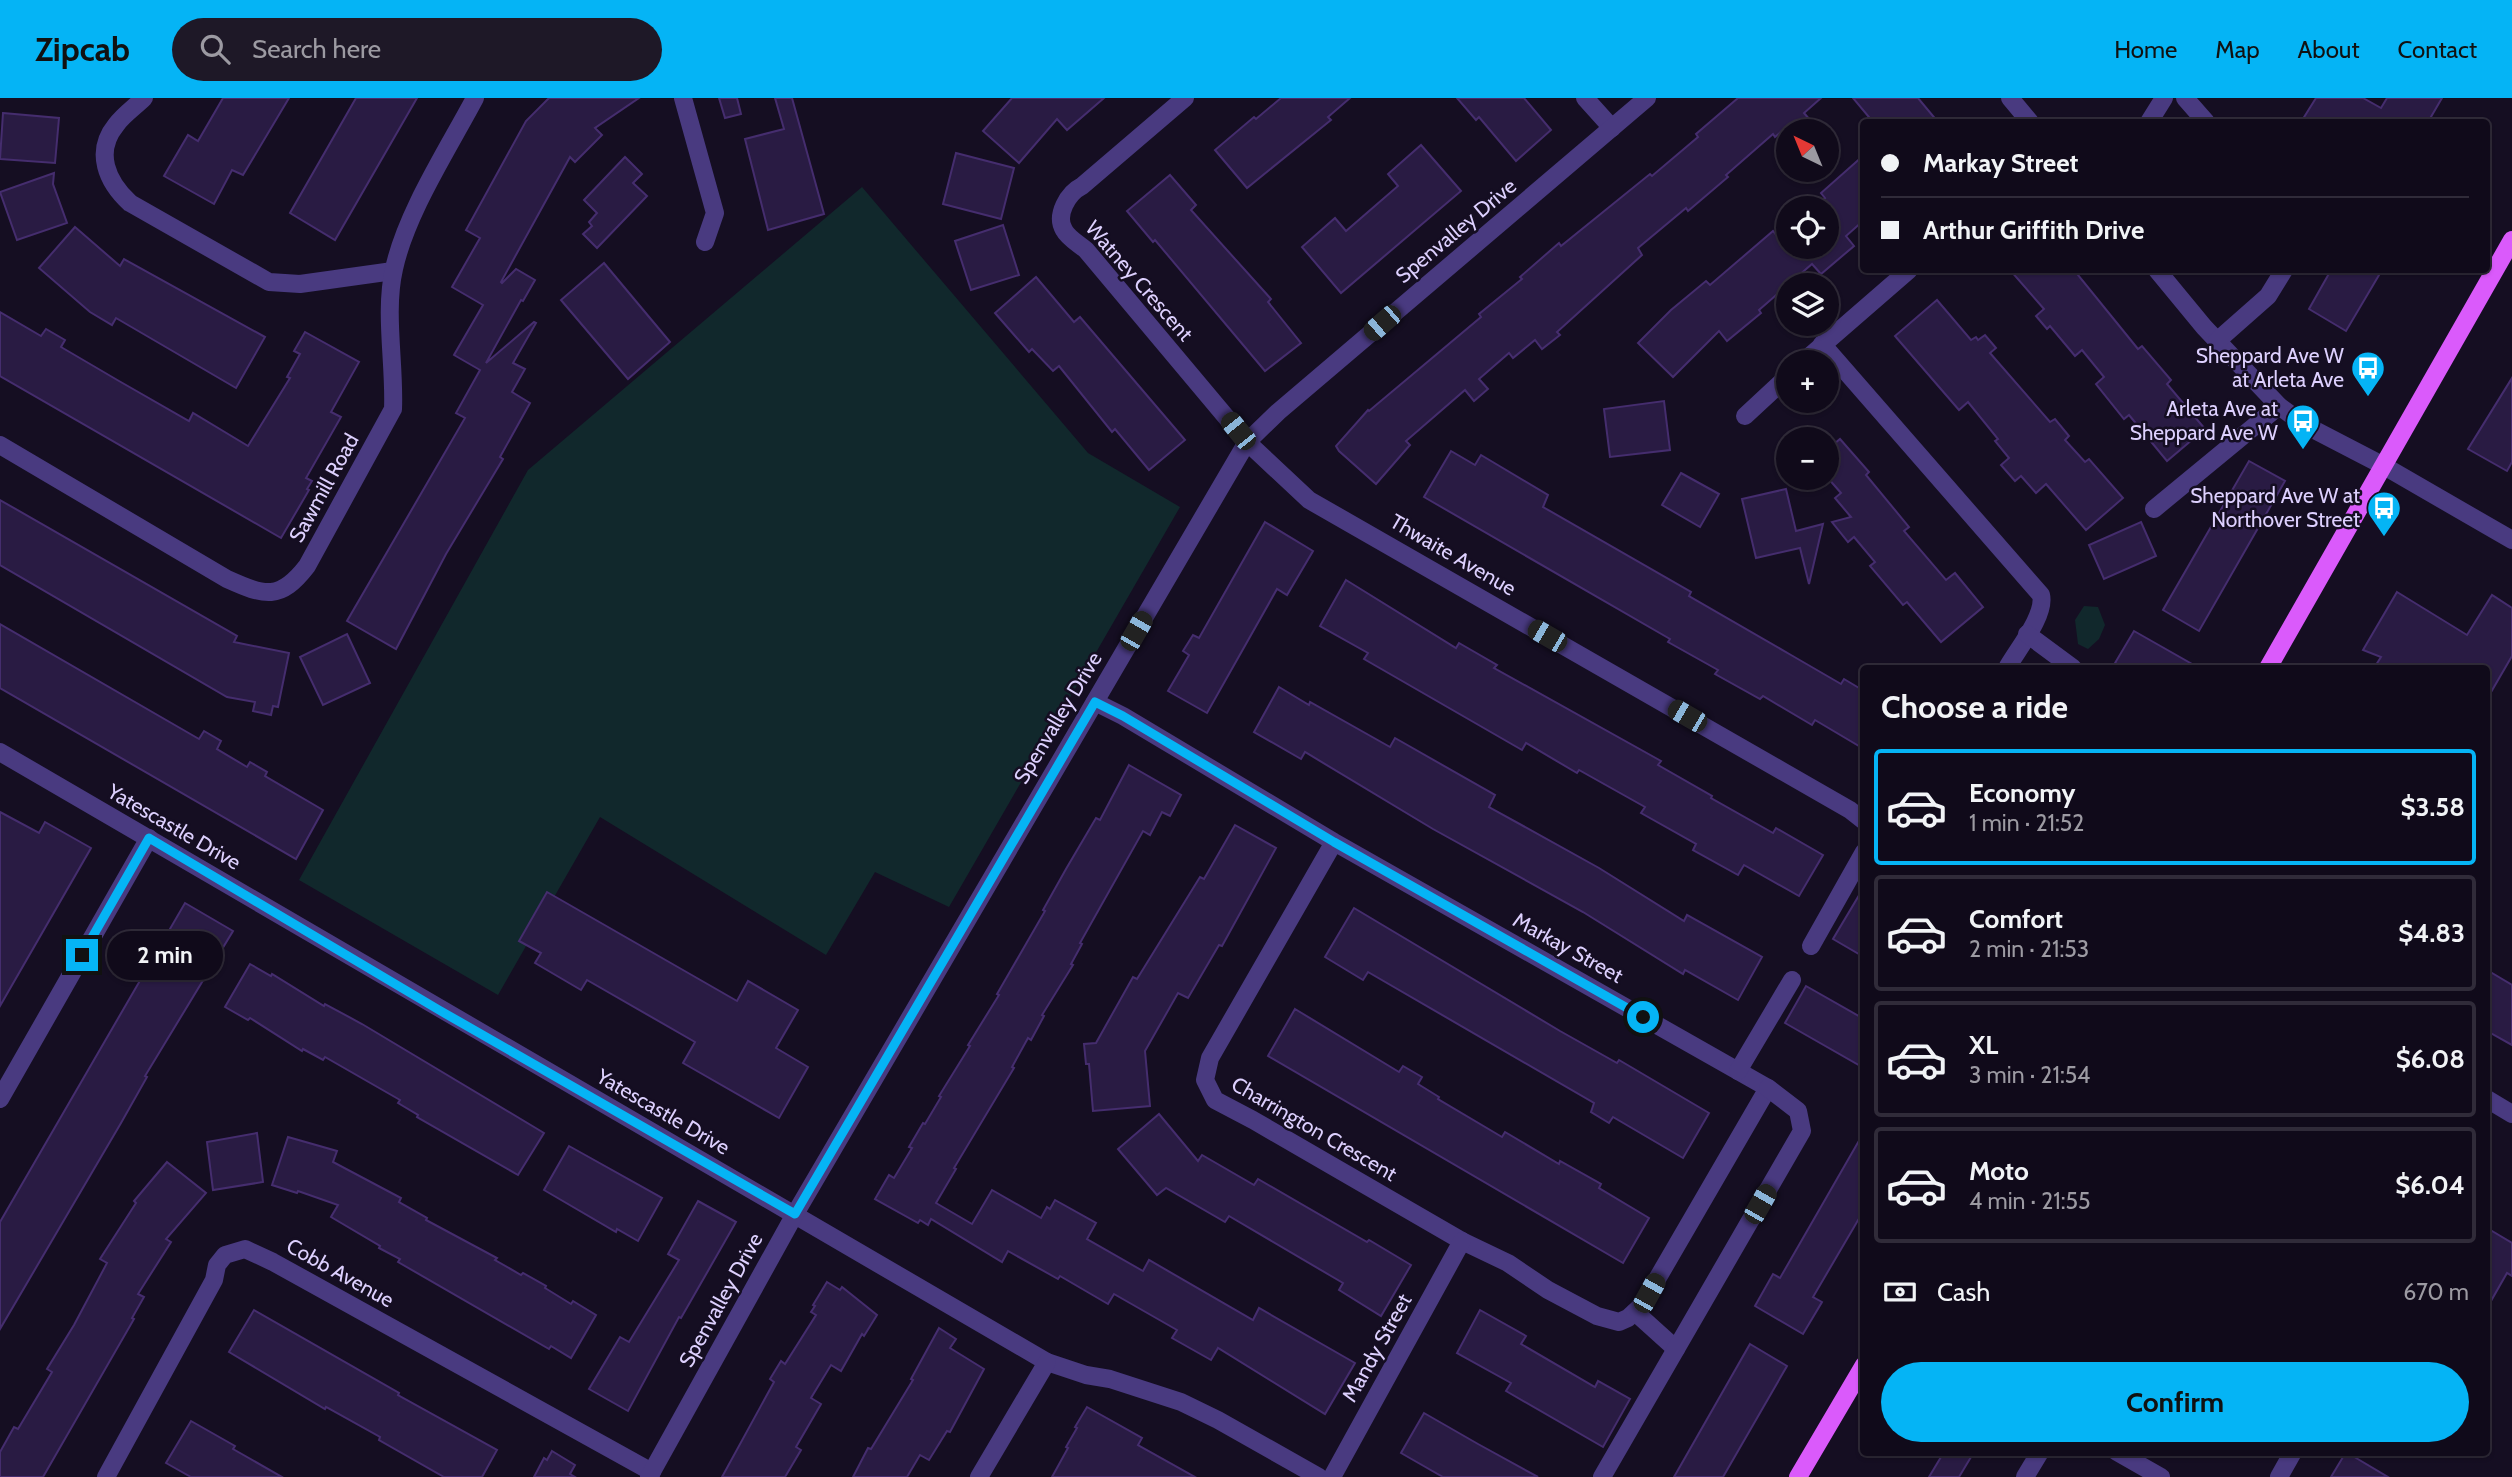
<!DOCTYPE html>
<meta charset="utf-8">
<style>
body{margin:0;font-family:Cabin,sans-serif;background:#1e1827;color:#f1f3f6;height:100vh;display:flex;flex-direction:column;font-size:26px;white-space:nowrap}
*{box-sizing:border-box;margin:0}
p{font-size:23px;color:#9c9aa2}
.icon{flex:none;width:38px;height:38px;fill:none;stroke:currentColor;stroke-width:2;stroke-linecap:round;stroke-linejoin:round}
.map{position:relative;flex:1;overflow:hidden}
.panel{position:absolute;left:1860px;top:567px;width:630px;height:791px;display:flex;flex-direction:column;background:#100a1a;border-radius:7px;box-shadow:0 2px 5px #0004,0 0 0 2px #302b39}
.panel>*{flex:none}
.top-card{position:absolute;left:1860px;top:21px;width:630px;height:154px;border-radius:7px;box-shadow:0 2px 5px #0004,0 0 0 2px #302b39;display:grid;align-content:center;height:154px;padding:0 21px;background:#100a1a}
.needle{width:46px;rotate:317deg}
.fabs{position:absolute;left:1776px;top:21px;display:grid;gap:14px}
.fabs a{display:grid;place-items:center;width:63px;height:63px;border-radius:50%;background:#100a1a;box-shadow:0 2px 5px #0004,0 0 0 2px #302b39;font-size:35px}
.end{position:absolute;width:32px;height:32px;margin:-16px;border:9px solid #05b4f5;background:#111;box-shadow:0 0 0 4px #111}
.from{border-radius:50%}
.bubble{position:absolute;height:49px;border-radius:24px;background:#100a1a;box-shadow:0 2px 5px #0004,0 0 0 2px #302b39;font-size:23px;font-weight:700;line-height:49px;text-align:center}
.car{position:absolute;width:21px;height:42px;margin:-21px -10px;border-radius:9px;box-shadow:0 0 5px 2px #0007;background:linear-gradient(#222 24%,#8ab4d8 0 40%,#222 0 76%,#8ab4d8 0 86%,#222 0)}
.top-card b{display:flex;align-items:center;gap:24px;height:66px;font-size:26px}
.top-card b+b{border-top:2px solid #302b39}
.top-card i{width:18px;height:18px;background:#f1f3f6}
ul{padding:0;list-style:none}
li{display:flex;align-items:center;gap:21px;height:116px;margin:0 14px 10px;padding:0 7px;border:4px solid #302b39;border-radius:7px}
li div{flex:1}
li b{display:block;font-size:26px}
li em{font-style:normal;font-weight:700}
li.current{border-color:#05b4f5}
li>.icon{width:63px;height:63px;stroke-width:1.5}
h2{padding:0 21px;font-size:32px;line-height:84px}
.pay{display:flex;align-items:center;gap:18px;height:77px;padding:0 21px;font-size:26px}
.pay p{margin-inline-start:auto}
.primary-button{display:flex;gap:14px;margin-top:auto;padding:14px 21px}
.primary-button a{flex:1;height:80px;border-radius:42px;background:#05b4f5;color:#111;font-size:28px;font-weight:700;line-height:80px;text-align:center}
header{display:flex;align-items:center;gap:42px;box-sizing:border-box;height:98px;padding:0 35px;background:#05b4f5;color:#111}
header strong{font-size:33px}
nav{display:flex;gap:38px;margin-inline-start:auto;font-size:24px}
.search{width:490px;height:63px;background:#1e1827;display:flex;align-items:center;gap:18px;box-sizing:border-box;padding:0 24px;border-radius:38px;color:#9c9aa2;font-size:26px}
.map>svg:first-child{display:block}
.green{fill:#11282c}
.building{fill:#291b43;stroke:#452d6e;stroke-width:2}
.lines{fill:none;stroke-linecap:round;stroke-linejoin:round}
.minor{stroke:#493a80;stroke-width:18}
.major{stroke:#da5afb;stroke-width:18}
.route{stroke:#05b4f5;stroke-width:9}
.labels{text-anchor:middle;stroke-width:5;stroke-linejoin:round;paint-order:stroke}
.street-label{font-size:21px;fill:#ddd0fe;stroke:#150e22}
.poi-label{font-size:21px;fill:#ddd0fe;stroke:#150e22;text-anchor:end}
</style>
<header>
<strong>Zipcab</strong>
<div class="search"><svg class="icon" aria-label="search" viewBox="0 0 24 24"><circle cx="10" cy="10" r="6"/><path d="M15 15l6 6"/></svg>Search here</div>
<nav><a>Home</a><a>Map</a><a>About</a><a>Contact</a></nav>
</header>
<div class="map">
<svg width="2512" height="1379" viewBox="0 0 2512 1379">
<rect width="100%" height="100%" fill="#150e22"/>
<g class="green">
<polygon points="862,89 1088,355 1180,409 949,809 875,774 826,857 600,719 498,897 299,782 528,372"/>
<polygon points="2084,508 2098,509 2105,527 2099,541 2088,551 2078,546 2075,522"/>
</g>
<g class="building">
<polygon points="223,0 289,0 243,77 232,72 214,106 164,78 188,37 198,43"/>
<polygon points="356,0 417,0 335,142 290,115"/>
<polygon points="549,0 639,0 595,30 602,37 575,64 570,59 501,184 502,185 516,171 535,182 523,203 521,202 486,265 534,224 536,225 513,265 525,271 512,294 530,305 500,359 503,361 446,456 396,551 347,523 465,320 456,315 480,272 454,257 483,207 452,189 480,140 466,132 526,23"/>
<polygon points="719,0 737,0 741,16 725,20"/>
<polygon points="775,0 792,0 824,116 768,132 745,41 784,31"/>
<polygon points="1012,0 1104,0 1067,32 1057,21 1019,65 983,33"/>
<polygon points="1281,0 1350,0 1328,19 1331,22 1247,90 1215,52 1254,19 1256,21"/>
<polygon points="1457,0 1524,0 1551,32 1516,63 1479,19 1476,22"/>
<polygon points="1738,0 1821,0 1804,15 1810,22 1798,33 1782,33 1775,39 1773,36 1726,77 1728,79 1688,113 1686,110 1638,150 1642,157 1557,234 1560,237 1542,251 1535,242 1513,260 1509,255 1479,281 1488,291 1474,303 1465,292 1406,343 1410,347 1376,386 1339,353 1336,348 1368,312 1369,313 1481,219 1479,216 1522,181 1520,179 1559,145 1561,148 1650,76 1652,78 1698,39 1696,36"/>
<polygon points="1853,0 1918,0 1938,24 1873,24"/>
<polygon points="2316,0 2363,0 2381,10 2387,0 2442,0 2428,24 2301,24"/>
<polygon points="3,15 59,20 55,65 0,61"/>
<polygon points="1421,47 1461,93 1341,195 1302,149 1335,120 1346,133 1398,88 1388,76"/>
<polygon points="956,55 1014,70 1001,121 943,106"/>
<polygon points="1864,57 1864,122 1846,138 1854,148 1821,176 1812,166 1759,212 1761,215 1727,243 1719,233 1673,279 1638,245 1671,212 1706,183 1710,187 1773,133 1777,138 1788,130 1788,149 1827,149 1827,110 1812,110 1825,100 1821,95"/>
<polygon points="625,59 642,76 633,85 647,98 597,150 583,136 592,128 589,124 597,115 584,102"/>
<polygon points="54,75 53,86 67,125 17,142 0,94"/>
<polygon points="1170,77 1196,107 1191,112 1271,201 1268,204 1301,245 1265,273 1155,142 1153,144 1127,113"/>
<polygon points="1003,127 1019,177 971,192 955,143"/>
<polygon points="75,129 120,168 124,161 265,239 236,290 116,220 112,227 90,214 39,170"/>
<polygon points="604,165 670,244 628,281 561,202"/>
<polygon points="2010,172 2074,172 2138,251 2142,248 2171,282 2167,286 2205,331 2167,363 2129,317 2124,321 2096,286 2104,279 2082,252 2075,258 2050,228 2047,231 2036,218 2044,211"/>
<polygon points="2331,172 2382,172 2346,233 2309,211"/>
<polygon points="1036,179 1074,224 1080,219 1185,342 1149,372 1115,331 1112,334 1059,268 1053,273 1032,251 1029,254 995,215"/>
<polygon points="1937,202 1971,242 1976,239 1978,242 1985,237 1996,250 1990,255 2050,324 2055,321 2069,338 2065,342 2085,364 2089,361 2123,400 2086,432 2046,386 2036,395 2021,378 2015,383 2001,367 2009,360 1995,343 1998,341 1968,304 1959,312 1895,238"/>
<polygon points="0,214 41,238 46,231 65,242 61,249 119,283 189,323 193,315 248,348 290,280 287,279 300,256 294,253 305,234 359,264 331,314 341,319 306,380 312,383 307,391 309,392 281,440 0,278"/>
<polygon points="2512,280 2512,364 2507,373 2468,351"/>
<polygon points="1664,303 1670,352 1610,359 1604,311"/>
<polygon points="1840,341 1869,374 1866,377 1909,429 1904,433 1946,482 1955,475 1983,509 1941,544 1907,504 1903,507 1870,468 1875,464 1854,439 1848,444 1832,424 1851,419 1835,400 1841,395 1827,379 1827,352"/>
<polygon points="1451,353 1475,367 1481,357 1548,397 1543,409 1691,494 1689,498 1791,557 1841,586 1844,581 1864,593 1864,651 1815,622 1812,627 1763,598 1760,601 1715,576 1718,572 1668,544 1670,541 1424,399"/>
<polygon points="2249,363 2285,383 2199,533 2163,512"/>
<polygon points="1681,375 1719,396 1700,429 1662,407"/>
<polygon points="1786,391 1796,433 1823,426 1809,486 1800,450 1756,460 1742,401"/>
<polygon points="0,402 237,538 234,544 289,555 278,609 273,608 271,617 253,613 255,604 227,599 0,467"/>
<polygon points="1265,424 1313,453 1287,497 1277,491 1207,615 1168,593 1189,557 1183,553 1193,537 1199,540"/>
<polygon points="2141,424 2156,458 2104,481 2089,447"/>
<polygon points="1346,482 1456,550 1459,545 1497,567 1494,570 1661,663 1658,667 1712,698 1711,700 1773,735 1776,730 1823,757 1799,798 1744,767 1738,777 1693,752 1696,746 1641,715 1645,709 1579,672 1577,675 1526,645 1522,652 1364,561 1368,555 1320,528"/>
<polygon points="2397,494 2467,537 2492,497 2512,510 2512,558 2487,601 2487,570 2374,570 2381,559 2363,552"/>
<polygon points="0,526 199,641 204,633 221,643 217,651 247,669 250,664 267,674 265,678 323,712 296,761 0,590"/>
<polygon points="2134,533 2199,570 2125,570 2115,565"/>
<polygon points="347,536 370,585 323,607 300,559"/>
<polygon points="1279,589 1309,607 1310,604 1390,649 1395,640 1495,697 1489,709 1599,770 1684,823 1687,817 1762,859 1738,902 1685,872 1683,876 1583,814 1433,731 1305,654 1301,661 1254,634"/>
<polygon points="1129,667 1181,697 1170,718 1162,714 1150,737 1143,733 1080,845 1082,846 1071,866 1073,867 1042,917 1044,918 1031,942 1028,940 1012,969 1014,970 954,1070 956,1071 936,1105 972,1126 992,1092 1041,1120 1047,1109 1050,1111 1055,1102 1096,1125 1087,1141 1143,1173 1149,1162 1253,1222 1259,1210 1355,1265 1325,1316 1218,1250 1211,1262 1172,1240 1177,1232 1114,1196 1108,1206 1060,1178 1058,1181 1008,1153 1002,1164 931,1121 928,1127 920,1122 918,1125 875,1101 889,1077 894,1080 912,1050 909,1049 923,1025 925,1026 941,999 939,998 970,948 968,947 999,897 997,896 1045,813 1043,812 1066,771 1096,720 1100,722"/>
<polygon points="0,714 39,735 45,724 91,750 0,908"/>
<polygon points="1235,727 1276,750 1222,848 1219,847 1188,900 1178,895 1145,953 1150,1008 1093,1013 1089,966 1086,966 1084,946 1096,945 1133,879 1137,881 1200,779 1204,781"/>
<polygon points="1864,789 1864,859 1833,841"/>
<polygon points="547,794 737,903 748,883 798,912 776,950 808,969 779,1020 683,965 695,944 587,882 581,892 535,865 541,855 519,843"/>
<polygon points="185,805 233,833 145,978 147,979 121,1025 0,1231 0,1124"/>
<polygon points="1354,810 1560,933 1617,965 1619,962 1709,1015 1683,1060 1613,1019 1609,1025 1591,1014 1594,1005 1368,874 1363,882 1325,859"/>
<polygon points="250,866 271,878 272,876 324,908 325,906 362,926 544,1035 518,1077 417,1019 418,1017 398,1005 400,1002 325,959 323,962 303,951 302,953 250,920 248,922 225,909"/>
<polygon points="2487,872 2512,887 2512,947 2487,933"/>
<polygon points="1806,888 1864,921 1864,970 1785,925"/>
<polygon points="1295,911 1399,974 1403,968 1422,979 1418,986 1439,999 1438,1001 1502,1039 1505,1034 1559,1066 1560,1063 1601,1086 1599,1090 1649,1120 1623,1165 1268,958"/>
<polygon points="1159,1016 1198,1063 1202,1057 1254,1087 1258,1081 1367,1144 1369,1142 1411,1167 1381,1218 1339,1192 1343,1185 1229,1118 1225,1124 1166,1090 1157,1097 1118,1051"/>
<polygon points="1864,1034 1864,1112 1813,1199 1822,1204 1803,1236 1755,1208 1773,1176 1780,1180"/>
<polygon points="257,1035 263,1084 213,1092 207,1044"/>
<polygon points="288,1039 337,1053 333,1064 401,1100 399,1104 427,1120 426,1122 497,1160 495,1162 521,1177 523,1175 546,1188 545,1190 571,1206 573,1203 596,1217 571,1260 551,1248 549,1251 398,1164 400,1161 379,1150 380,1148 331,1119 338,1107 298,1093 297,1095 272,1087"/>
<polygon points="569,1048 662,1100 638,1143 617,1131 616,1134 544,1092"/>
<polygon points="167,1064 206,1095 166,1141 171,1144 138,1196 144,1199 132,1220 134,1221 43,1379 0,1379 0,1354 14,1329 18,1331 52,1274 47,1271 74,1227 107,1165 100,1161 136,1105 134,1103"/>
<polygon points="698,1103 736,1124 681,1220 679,1219 628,1313 589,1291 620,1239 629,1244 679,1162 668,1156"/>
<polygon points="2487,1130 2512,1145 2512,1178 2507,1175 2487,1210"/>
<polygon points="827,1184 840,1192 842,1189 877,1217 864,1238 862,1236 841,1273 831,1267 811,1300 821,1306 796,1349 801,1352 785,1379 722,1379 774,1284 770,1281 781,1263 785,1266 816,1217 811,1214 815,1208 813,1207"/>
<polygon points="254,1212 399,1295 398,1297 497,1352 482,1379 444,1379 379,1342 380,1339 326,1309 325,1311 229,1254"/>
<polygon points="1480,1212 1526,1238 1521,1246 1595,1289 1598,1283 1630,1301 1603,1349 1506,1293 1511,1285 1457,1255"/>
<polygon points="939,1230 956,1241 950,1250 984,1271 950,1334 947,1333 929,1362 920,1357 907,1379 853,1379 868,1350 871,1351 913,1282 911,1281"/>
<polygon points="1750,1246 1787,1268 1723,1379 1674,1379"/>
<polygon points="1087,1309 1142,1340 1138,1347 1195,1379 1052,1379 1068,1350 1066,1349 1077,1330 1075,1329"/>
<polygon points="1424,1315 1478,1346 1538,1379 1443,1379 1401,1355"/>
<polygon points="191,1323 235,1348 233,1351 282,1379 191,1379 166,1365"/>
<polygon points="552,1353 575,1367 570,1376 575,1379 534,1379 544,1360 547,1362"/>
<polygon points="1944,1354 1974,1354 1959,1379 1929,1379"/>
<polygon points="2346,1354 2388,1379 2331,1379"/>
</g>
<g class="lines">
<g class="minor">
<path d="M144,0C135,9 123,17 116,27C94,54 107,84 130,105L269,184L300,186L393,173"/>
<polyline points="683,0 715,115 705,144"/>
<path d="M1185,0L1082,88C1068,95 1055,117 1064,132C1068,140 1079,146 1086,152L1247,344L1309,402L1850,712L1864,723"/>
<polyline points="1585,0 1612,30"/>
<polyline points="2010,0 2030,24"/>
<polyline points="2185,0 2206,24"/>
<polyline points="2149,24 2164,0"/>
<polyline points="2157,172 2204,229 2279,308 2305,327 2384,368 2512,442"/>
<polyline points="2217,243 2268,198 2284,172"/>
<path d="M1822,246L2041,497C2046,517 2017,552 2007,570"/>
<polyline points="1803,264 1909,172"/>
<polyline points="1745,318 1788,278"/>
<path d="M0,347L227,481C265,498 280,503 307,468L393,311C395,267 384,214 394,171C406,115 448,51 475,0"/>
<polyline points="2154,411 2279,308"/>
<polyline points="2027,536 2073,570"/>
<polyline points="1095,604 1123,618 1334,744 1768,990 1642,1207 1628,1220 1619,1224 1597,1218 1548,1192 1508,1165 1462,1143 1253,1022 1215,1002 1205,982 1210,960 1334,744"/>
<polyline points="0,654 1047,1264 1086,1277 1110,1281 1181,1304 1218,1322 1319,1379"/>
<polyline points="1811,848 1864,754"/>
<polyline points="1738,973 1792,882"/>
<polyline points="0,1001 149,740"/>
<polyline points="2487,1001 2512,1016"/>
<polyline points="1635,1214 1676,1251"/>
<polyline points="2117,1354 2161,1379"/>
<polyline points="106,1379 214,1182 217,1167 225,1157 245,1151 273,1164 652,1374"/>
<polyline points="649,1379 795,1116 1247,344 1278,314 1647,0"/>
<polyline points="979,1379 1047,1264"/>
<polyline points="1332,1379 1462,1143"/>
<polyline points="1602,1379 1802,1033 1798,1013 1768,990"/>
<polyline points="2025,1379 2040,1354"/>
<polyline points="2279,1379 2293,1354"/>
</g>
<g class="major">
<polyline points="2268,570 2512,142"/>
<polyline points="1798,1379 1864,1267"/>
</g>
</g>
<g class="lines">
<polyline class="route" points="82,857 149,740 439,912 795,1116 1095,604 1123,618 1334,744 1643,919"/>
</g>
<defs>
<g id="bus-pin" transform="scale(1.75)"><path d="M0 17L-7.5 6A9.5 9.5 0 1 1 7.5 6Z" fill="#05b4f5" stroke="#150e22"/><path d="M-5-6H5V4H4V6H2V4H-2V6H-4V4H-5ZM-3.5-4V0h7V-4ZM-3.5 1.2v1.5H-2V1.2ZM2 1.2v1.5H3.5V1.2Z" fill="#fff"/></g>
</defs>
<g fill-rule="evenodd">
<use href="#bus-pin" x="2368" y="270"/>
<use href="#bus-pin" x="2303" y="323"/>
<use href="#bus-pin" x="2384" y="410"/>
</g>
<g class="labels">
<g class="street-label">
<text transform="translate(1456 133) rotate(-40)" y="7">Spenvalley Drive</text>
<text transform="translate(1139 183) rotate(49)" y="7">Watney Crescent</text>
<text transform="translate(324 390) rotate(-61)" y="7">Sawmill Road</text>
<text transform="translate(1453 457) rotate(30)" y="7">Thwaite Avenue</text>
<text transform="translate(1058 620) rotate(-59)" y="7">Spenvalley Drive</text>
<text transform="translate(174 729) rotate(30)" y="7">Yatescastle Drive</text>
<text transform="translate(1568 850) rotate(29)" y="7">Markay Street</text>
<text transform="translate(663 1014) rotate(30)" y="7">Yatescastle Drive</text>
<text transform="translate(1314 1031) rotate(30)" y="7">Charrington Crescent</text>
<text transform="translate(340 1175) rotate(29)" y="7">Cobb Avenue</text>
<text transform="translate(721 1202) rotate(-61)" y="7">Spenvalley Drive</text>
<text transform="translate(1377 1250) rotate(-61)" y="7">Mandy Street</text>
</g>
<g class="poi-label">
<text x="2344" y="265">Sheppard Ave W<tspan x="2344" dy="24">at Arleta Ave</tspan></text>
<text x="2278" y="318">Arleta Ave at<tspan x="2278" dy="24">Sheppard Ave W</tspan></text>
<text x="2360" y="405">Sheppard Ave W at<tspan x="2360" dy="24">Northover Street</tspan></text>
</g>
</g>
</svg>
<div class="fabs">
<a><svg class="needle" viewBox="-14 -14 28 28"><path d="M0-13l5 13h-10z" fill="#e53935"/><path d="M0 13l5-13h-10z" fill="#9c9aa2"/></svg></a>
<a><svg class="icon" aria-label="locate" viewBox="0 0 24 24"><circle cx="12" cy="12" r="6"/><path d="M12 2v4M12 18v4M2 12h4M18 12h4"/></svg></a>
<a><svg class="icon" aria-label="layers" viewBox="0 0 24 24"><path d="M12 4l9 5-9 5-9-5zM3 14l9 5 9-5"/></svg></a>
<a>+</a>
<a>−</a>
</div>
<i class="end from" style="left:1643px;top:919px"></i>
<i class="end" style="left:82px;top:857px"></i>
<div class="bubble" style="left:107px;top:833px;width:116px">2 min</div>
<i class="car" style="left:1382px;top:225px;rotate:229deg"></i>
<i class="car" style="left:1238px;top:333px;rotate:321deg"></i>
<i class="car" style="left:1136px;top:533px;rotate:30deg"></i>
<i class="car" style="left:1547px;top:538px;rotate:300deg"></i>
<i class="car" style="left:1687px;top:618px;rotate:300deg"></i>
<i class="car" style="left:1760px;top:1106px;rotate:30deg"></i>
<i class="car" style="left:1649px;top:1195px;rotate:29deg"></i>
<div class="top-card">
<b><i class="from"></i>Markay Street</b>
<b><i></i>Arthur Griffith Drive</b>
</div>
<section class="panel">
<h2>Choose a ride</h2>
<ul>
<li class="current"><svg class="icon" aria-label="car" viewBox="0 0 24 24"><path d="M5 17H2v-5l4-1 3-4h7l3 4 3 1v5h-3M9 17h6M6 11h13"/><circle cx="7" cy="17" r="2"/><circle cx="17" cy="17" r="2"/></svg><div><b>Economy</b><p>1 min · 21:52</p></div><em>$3.58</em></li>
<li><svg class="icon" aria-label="car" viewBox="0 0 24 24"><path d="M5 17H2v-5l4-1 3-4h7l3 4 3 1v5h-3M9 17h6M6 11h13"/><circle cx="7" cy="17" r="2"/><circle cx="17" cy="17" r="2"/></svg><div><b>Comfort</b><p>2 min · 21:53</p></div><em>$4.83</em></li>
<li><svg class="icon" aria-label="car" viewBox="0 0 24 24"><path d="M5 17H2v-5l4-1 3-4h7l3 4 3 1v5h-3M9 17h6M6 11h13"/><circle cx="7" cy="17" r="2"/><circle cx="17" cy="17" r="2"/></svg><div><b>XL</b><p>3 min · 21:54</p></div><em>$6.08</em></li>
<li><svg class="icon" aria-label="car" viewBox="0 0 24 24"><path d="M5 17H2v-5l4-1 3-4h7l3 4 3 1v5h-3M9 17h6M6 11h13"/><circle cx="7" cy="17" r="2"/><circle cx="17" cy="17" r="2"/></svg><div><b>Moto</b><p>4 min · 21:55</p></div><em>$6.04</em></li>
</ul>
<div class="pay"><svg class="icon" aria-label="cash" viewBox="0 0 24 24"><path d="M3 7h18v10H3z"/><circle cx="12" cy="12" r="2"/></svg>Cash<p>670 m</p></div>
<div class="primary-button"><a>Confirm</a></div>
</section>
</div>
